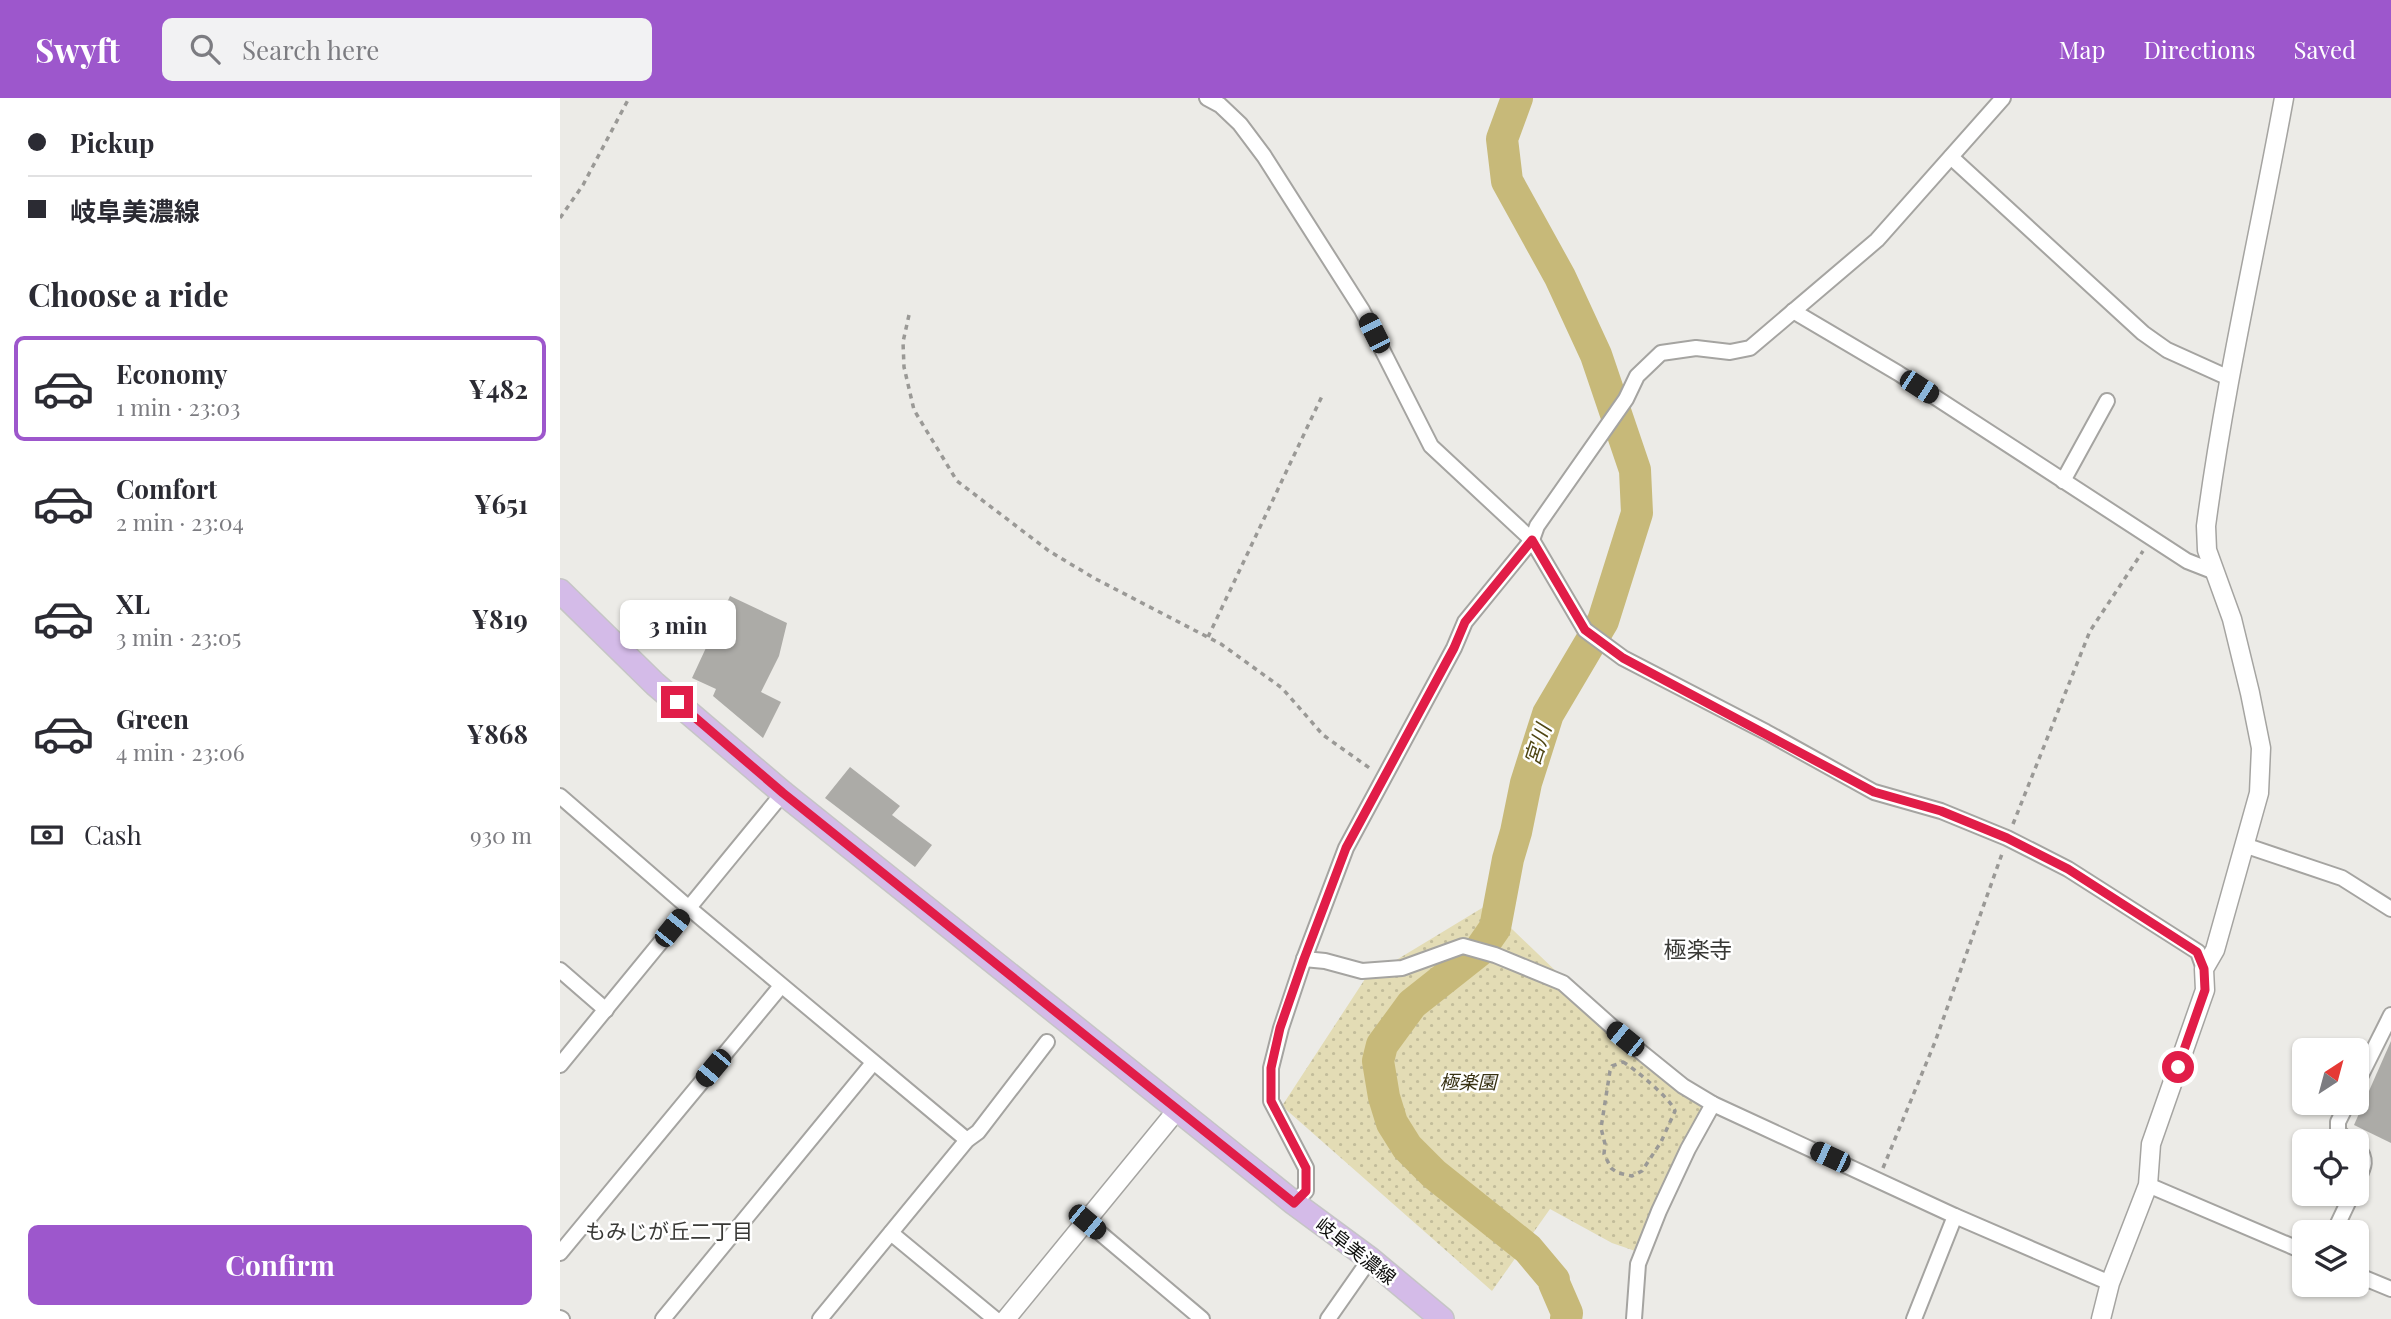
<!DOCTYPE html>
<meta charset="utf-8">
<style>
body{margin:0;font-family:"Playfair Display","Noto Sans JP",serif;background:#f2f2f3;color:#2b2b33;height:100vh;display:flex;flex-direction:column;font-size:26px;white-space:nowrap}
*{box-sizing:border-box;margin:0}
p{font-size:23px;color:#7c7c81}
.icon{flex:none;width:38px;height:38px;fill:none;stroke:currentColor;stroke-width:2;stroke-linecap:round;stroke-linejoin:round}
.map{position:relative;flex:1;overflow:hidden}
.drawer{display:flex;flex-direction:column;background:#fff;width:560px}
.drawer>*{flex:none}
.top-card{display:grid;align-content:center;height:154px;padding:0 28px;background:#fff}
.needle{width:46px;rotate:36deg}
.tools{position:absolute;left:1732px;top:940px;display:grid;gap:14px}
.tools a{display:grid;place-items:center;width:77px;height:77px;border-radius:10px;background:#fff;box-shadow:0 2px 5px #0004;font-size:35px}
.end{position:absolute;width:32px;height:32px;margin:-16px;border:9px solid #e11d48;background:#fff;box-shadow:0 0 0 4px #fff}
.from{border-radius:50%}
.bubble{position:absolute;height:49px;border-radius:10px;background:#fff;box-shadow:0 2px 5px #0004;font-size:23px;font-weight:700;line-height:49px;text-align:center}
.car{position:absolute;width:21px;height:42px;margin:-21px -10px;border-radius:9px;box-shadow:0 0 5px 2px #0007;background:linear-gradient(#222 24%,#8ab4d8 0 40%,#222 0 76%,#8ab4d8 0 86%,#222 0)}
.top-card b{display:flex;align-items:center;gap:24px;height:66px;font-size:26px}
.top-card b+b{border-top:2px solid #e1e1e2}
.top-card i{width:18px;height:18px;background:#2b2b33}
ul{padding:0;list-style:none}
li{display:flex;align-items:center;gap:21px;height:105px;margin:0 14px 10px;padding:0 14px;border:4px solid transparent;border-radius:10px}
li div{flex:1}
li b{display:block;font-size:26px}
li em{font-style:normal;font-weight:700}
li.selected{border-color:#9d57cc}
li>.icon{width:63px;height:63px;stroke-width:1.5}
h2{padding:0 28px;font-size:32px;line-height:84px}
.pay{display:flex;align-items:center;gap:18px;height:77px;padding:0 28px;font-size:26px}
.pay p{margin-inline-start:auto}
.action{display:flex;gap:14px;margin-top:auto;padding:14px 28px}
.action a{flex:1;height:80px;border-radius:10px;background:#9d57cc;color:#fff;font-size:28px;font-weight:700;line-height:80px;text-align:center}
header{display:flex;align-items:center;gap:42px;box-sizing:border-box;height:98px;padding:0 35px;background:#9d57cc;color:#fff}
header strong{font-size:33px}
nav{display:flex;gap:38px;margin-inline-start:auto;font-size:24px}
.search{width:490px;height:63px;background:#f2f2f3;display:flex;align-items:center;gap:18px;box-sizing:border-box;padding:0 24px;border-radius:10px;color:#7c7c81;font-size:26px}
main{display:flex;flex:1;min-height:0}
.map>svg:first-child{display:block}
.park{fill:url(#park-dots)}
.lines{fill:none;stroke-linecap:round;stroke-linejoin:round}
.river{stroke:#c7b979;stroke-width:32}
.building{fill:#acaba7}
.minor-casing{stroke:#a5a4a1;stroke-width:18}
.tertiary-casing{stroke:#a5a4a1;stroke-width:21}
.primary-casing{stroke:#c5c5c5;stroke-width:26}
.path{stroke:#9a9996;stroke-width:3.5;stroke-dasharray:5 5;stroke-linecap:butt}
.minor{stroke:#fff;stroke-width:14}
.tertiary{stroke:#fff;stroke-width:18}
.primary{stroke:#d4bbe8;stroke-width:23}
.route{stroke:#e11d48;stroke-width:9}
.labels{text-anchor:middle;stroke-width:5;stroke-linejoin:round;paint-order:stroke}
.park-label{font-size:19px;font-style:italic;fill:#373113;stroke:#fff}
.street-label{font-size:19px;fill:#0e0e0d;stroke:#fff}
.water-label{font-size:21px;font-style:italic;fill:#4f4613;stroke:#fff}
.neighbourhood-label{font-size:21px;fill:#393936;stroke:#fff}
.quarter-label{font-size:23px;fill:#393936;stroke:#fff}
</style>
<header>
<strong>Swyft</strong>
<div class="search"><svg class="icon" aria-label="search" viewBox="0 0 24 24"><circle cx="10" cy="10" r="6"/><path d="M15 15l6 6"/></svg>Search here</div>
<nav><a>Map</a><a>Directions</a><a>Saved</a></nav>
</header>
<main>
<section class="drawer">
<div class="top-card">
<b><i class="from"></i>Pickup</b>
<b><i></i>岐阜美濃線</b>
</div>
<h2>Choose a ride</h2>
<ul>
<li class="selected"><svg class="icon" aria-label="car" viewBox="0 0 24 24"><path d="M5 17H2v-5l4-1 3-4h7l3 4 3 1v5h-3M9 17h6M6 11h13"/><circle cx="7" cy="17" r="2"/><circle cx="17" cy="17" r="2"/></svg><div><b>Economy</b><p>1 min · 23:03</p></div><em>¥482</em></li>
<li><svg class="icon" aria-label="car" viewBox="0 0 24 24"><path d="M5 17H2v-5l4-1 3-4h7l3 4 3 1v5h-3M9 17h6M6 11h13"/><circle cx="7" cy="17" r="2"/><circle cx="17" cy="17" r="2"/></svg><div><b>Comfort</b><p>2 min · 23:04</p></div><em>¥651</em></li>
<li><svg class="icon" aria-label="car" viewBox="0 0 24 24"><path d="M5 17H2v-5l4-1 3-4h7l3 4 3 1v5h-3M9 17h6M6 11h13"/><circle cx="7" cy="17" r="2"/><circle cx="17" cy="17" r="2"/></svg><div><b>XL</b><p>3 min · 23:05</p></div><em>¥819</em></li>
<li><svg class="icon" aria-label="car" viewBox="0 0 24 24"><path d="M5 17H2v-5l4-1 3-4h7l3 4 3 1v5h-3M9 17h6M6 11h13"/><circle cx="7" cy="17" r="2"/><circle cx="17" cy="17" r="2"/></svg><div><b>Green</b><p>4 min · 23:06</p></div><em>¥868</em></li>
</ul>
<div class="pay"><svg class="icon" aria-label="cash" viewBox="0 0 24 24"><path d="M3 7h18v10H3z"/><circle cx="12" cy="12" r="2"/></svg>Cash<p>930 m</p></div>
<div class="action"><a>Confirm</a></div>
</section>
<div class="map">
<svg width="1831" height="1221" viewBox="0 0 1831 1221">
<defs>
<pattern id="park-dots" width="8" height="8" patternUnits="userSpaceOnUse" patternTransform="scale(1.75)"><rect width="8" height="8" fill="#e3dcb5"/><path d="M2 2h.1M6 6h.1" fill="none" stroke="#c2bc9a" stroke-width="1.8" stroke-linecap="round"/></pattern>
</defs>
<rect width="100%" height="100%" fill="#ecebe7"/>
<polygon class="park" points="927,807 1076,950 1153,1006 1084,1156 1052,1145 990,1111 932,1193 722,1008 805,881"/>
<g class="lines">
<polyline class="river" points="957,0 942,41 947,83 1000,179 1036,257 1075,372 1077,415 1043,523 988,616 966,685 956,734 948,761 935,830 919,853 852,906 822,947 818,963 824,999 832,1025 847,1049 874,1076 968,1151 994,1182 994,1185 1007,1215 1006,1221"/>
</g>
<g class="building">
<polygon points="170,498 227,525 219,558 201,594 221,604 203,640 153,598 156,591 132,580"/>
<polygon points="290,669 340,708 332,717 372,747 355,769 265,700"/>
<polygon points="1831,943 1831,1045 1794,1027"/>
</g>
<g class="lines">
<g class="minor-casing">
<g id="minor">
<polyline points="647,0 660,7 680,26 704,58 802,212 871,348 972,442 1025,532 1063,560 1206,634 1314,694 1381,713 1447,740 1508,771 1638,854 1644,871"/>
<polyline points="1391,59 1583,235 1607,252 1669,280"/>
<polyline points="1233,213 1338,275 1627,463 1655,474"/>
<polyline points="1503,383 1547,303"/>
<polyline points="0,698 129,810 407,1042"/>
<polyline points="1684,747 1782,780 1831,811"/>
<polyline points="744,861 765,863 802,873 842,870 903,848 935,857 1003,885 1076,950 1123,988 1153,1006 1395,1118 1550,1185"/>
<polyline points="0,872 46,912"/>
<polyline points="0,967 223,695"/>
<polyline points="1797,985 1831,917"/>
<polyline points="1788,1004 1778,1024 1778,1034 1789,1043"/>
<path d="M1797,1048C1808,1062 1804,1069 1797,1083"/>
<polyline points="1588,1087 1745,1154"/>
<polyline points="734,1105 746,1093 746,1070 711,1003 711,970 721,930 744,861 786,750 894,550 905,524 972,442 977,428 1066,301 1077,278 1101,255 1136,250 1170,254 1190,250 1317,142 1443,0"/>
<polyline points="527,1124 642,1221"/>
<polyline points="1774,1134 1792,1096"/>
<polyline points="331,1135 435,1221"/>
<polyline points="0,1155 221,888"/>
<polyline points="1797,1177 1831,1191"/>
<polyline points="0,1220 2,1221"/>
<polyline points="103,1221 313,965"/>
<polyline points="260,1221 407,1042 418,1034 487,944"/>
<polyline points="768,1221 810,1161"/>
<polyline points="1074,1221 1078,1166 1099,1113 1128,1051 1153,1006"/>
<polyline points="1354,1221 1395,1118"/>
</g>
</g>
<g class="tertiary-casing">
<g id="tertiary">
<polyline points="446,1221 617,1012"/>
<path d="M1541,1221L1550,1185L1588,1087L1591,1046L1645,892L1644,871L1655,852L1699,695L1701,650L1690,595L1672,521L1647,452L1646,428C1665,284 1698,143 1724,0"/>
</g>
</g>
<g class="primary-casing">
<polyline id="primary" points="0,493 95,586 223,695 734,1105 810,1161 882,1221"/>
</g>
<g class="path">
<polyline points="0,120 23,87 69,0"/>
<polyline points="349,217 343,244 344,269 354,312 397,383 489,453 534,480 661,546 722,590 763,637 811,671"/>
<polyline points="648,539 763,296"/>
<polyline points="1453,726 1530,533 1583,453"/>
<path d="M1063,964C1074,970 1112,1002 1115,1013L1101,1044L1082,1073L1072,1078L1058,1075L1051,1070L1044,1056L1045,1046L1041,1030L1050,973L1052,968Z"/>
<polyline points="1323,1070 1375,944 1443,753"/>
</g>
<use href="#minor" class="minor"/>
<use href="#tertiary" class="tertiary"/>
<use href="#primary" class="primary"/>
</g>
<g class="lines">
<polyline class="route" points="117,604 223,695 734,1105 746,1093 746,1070 711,1003 711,970 720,930 744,861 786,750 894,550 905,524 972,442 1025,532 1063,560 1314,694 1381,713 1447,740 1508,771 1637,854 1644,871 1645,892 1618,969"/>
</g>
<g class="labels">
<g class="park-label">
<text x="908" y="991">極楽園</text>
</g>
<g class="street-label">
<text transform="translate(796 1153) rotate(38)" y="7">岐阜美濃線</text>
</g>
<g class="water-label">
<text transform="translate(978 647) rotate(-72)" y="7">宮川</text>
</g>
<g class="neighbourhood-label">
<text x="109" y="1141">もみじが丘二丁目</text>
</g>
<g class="quarter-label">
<text x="1138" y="860">極楽寺</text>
</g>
</g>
</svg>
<div class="tools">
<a><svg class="needle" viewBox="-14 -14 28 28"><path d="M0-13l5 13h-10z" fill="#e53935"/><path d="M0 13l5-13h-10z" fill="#7c7c81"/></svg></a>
<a><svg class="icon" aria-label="locate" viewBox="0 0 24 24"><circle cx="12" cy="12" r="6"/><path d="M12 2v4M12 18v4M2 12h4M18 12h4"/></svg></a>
<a><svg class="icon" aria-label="layers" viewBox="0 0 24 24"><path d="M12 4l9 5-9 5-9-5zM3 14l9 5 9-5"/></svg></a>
</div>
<i class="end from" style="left:1618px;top:969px"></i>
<i class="end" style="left:117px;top:604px"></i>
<div class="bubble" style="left:60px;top:502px;width:116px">3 min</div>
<i class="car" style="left:814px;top:235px;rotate:333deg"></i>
<i class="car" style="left:1359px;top:289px;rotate:123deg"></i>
<i class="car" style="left:112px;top:830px;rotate:39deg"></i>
<i class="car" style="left:1065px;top:941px;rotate:309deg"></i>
<i class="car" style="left:153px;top:970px;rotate:220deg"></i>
<i class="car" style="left:1270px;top:1059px;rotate:295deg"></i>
<i class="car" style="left:527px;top:1124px;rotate:130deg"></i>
</div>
</main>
